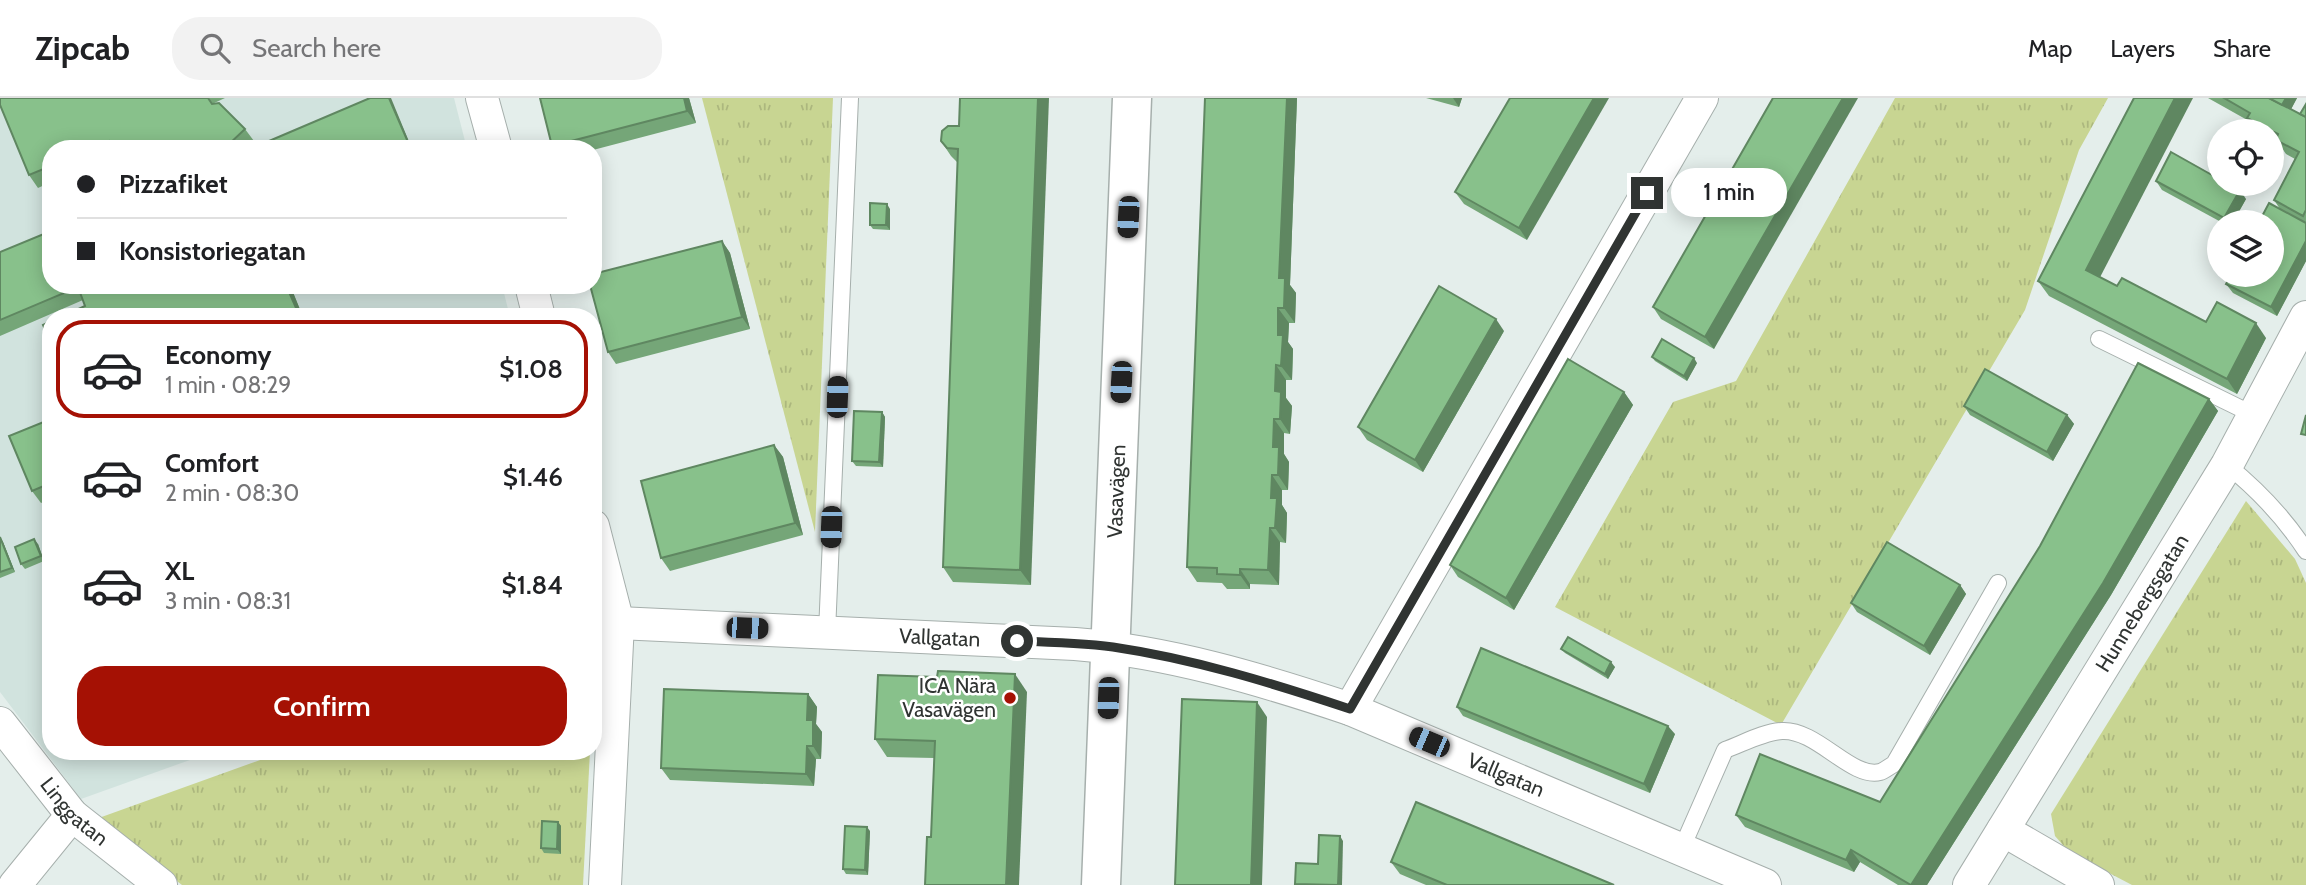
<!DOCTYPE html>
<meta charset="utf-8">
<style>
body{margin:0;font-family:Cabin,sans-serif;background:#f2f2f2;color:#202124;height:100vh;display:flex;flex-direction:column;font-size:26px;white-space:nowrap}
*{box-sizing:border-box;margin:0}
p{font-size:23px;color:#757577}
.icon{flex:none;width:38px;height:38px;fill:none;stroke:currentColor;stroke-width:2;stroke-linecap:round;stroke-linejoin:round}
.map{position:relative;flex:1;overflow:hidden}
.sheet{position:absolute;left:42px;top:210px;width:560px;height:452px;display:flex;flex-direction:column;background:#fff;border-radius:28px;box-shadow:0 4px 18px #0003}
.sheet>*{flex:none}
.guide{position:absolute;left:42px;top:42px;width:560px;height:154px;border-radius:28px;box-shadow:0 4px 18px #0003;display:grid;align-content:center;height:154px;padding:0 35px;background:#fff}
.fabs{position:absolute;left:2207px;top:21px;display:grid;gap:14px}
.fabs a{display:grid;place-items:center;width:77px;height:77px;border-radius:50%;background:#fff;box-shadow:0 4px 18px #0003;font-size:35px}
.end{position:absolute;width:32px;height:32px;margin:-16px;border:9px solid #303432;background:#fff;box-shadow:0 0 0 4px #fff}
.from{border-radius:50%}
.bubble{position:absolute;height:49px;border-radius:24px;background:#fff;box-shadow:0 4px 18px #0003;font-size:23px;font-weight:600;line-height:49px;text-align:center}
.car{position:absolute;width:21px;height:42px;margin:-21px -10px;border-radius:9px;box-shadow:0 0 5px 2px #0007;background:linear-gradient(#222 24%,#8ab4d8 0 40%,#222 0 76%,#8ab4d8 0 86%,#222 0)}
.guide b{display:flex;align-items:center;gap:24px;height:66px;font-size:26px}
.guide b+b{border-top:2px solid #e0e0e0}
.guide i{width:18px;height:18px;background:#202124}
ul{padding:12px 0 0;list-style:none}
li{display:flex;align-items:center;gap:21px;height:98px;margin:0 14px 10px;padding:0 21px;border:4px solid transparent;border-radius:28px}
li div{flex:1}
li b{display:block;font-size:26px}
li em{font-style:normal;font-weight:600}
li.current{border-color:#a51104}
li>.icon{width:63px;height:63px;stroke-width:1.5}
.button{display:flex;gap:14px;margin-top:auto;padding:14px 35px}
.button a{flex:1;height:80px;border-radius:28px;background:#a51104;color:#fff;font-size:28px;font-weight:600;line-height:80px;text-align:center}
header{display:flex;align-items:center;gap:42px;box-sizing:border-box;height:98px;padding:0 35px;background:#fff;border-bottom:2px solid #e0e0e0}
header strong{font-size:33px}
nav{display:flex;gap:38px;margin-inline-start:auto;font-size:24px}
.search{width:490px;height:63px;background:#f2f2f2;display:flex;align-items:center;gap:18px;box-sizing:border-box;padding:0 24px;border-radius:28px;color:#757577;font-size:26px}
.map>svg:first-child{display:block}
.built{fill:#d1e3de}
.grass{fill:url(#grass-tufts)}
.lines{fill:none;stroke-linecap:round;stroke-linejoin:round}
.lane-casing{stroke:#a6afac;stroke-width:18}
.street-casing{stroke:#a6afac;stroke-width:34}
.secondary-casing{stroke:#a6afac;stroke-width:41}
.lane{stroke:#fff;stroke-width:16}
.street{stroke:#fff;stroke-width:32}
.secondary{stroke:#fff;stroke-width:38}
.wall{fill:#75a678}
.shaded-wall{fill:#5f8761}
.building{fill:#88c18b;stroke:#5f8761;stroke-width:2}
.route{stroke:#303432;stroke-width:9}
.poi-dot{fill:#a51104;stroke:#fff;stroke-width:2.5}
.labels{text-anchor:middle;stroke-width:5;stroke-linejoin:round;paint-order:stroke}
.street-label{font-size:21px;fill:#303432;stroke:#fff}
.poi-label{font-size:21px;fill:#303432;stroke:#fff;text-anchor:end}
</style>
<header>
<strong>Zipcab</strong>
<div class="search"><svg class="icon" aria-label="search" viewBox="0 0 24 24"><circle cx="10" cy="10" r="6"/><path d="M15 15l6 6"/></svg>Search here</div>
<nav><a>Map</a><a>Layers</a><a>Share</a></nav>
</header>
<div class="map">
<svg width="2306" height="787" viewBox="0 0 2306 787">
<defs>
<pattern id="grass-tufts" width="24" height="20" patternUnits="userSpaceOnUse" patternTransform="scale(1.75)"><rect width="24" height="20" fill="#c8d592"/><path d="M3 7l-1-3M5 7V3M7 7l1-3M15 17l-1-3M17 17v-4M19 17l1-3" fill="none" stroke="#acb77e"/></pattern>
</defs>
<rect width="100%" height="100%" fill="#e4eeeb"/>
<polygon class="built" points="0,0 454,0 467,51 51,51 51,187 502,187 510,219 51,219 51,653 215,653 81,701 0,594"/>
<g class="grass">
<polygon points="702,0 833,0 815,434"/>
<polygon points="1895,0 2108,0 2079,52 2025,212 1781,627 1555,509 1673,304 1736,283"/>
<polygon points="2246,403 2295,461 2306,485 2306,787 2132,787 2069,754 2055,738 2051,716"/>
<polygon points="285,653 590,653 583,787 182,787 96,721"/>
</g>
<g class="lines">
<g class="lane-casing">
<g id="lane">
<polyline points="2099,241 2254,317"/>
<path d="M2227,367C2258,392 2284,419 2306,453"/>
<polyline points="827,534 850,0"/>
<path d="M1681,752L1725,652C1742,646 1763,634 1782,633C1817,631 1851,681 1880,674C1884,673 1890,668 1894,666L1998,485"/>
</g>
</g>
<g class="street-casing">
<g id="street">
<polyline points="482,0 496,51"/>
<polyline points="531,187 539,219"/>
<polyline points="593,428 618,525 605,787"/>
<path id="s1" d="M618,525L1075,546C1170,554 1260,581 1350,611L1765,787"/>
<polyline points="1350,611 1702,0"/>
<path id="s2" d="M0,625L72,717L161,787"/>
<polyline points="2003,732 2098,787"/>
<polyline points="15,787 72,717"/>
<path id="s3" d="M1969,787L2227,367L2306,219"/>
</g>
</g>
<g class="secondary-casing">
<g id="secondary">
<path id="s4" d="M1101,787L1132,0"/>
</g>
</g>
<use href="#lane" class="lane"/>
<use href="#street" class="street"/>
<use href="#secondary" class="secondary"/>
</g>
<g class="wall">
<polygon points="0,0 225,0 212,6 245,31 254,43 245,51 51,51 51,84 38,90 29,77"/>
<polygon points="689,0 696,25 593,52 593,51 554,51 552,48"/>
<polygon points="1205,0 1297,0 1290,187 1296,195 1295,225 1289,225 1288,244 1293,251 1292,282 1286,282 1286,300 1292,308 1290,336 1284,335 1284,356 1289,364 1288,392 1282,392 1282,407 1287,415 1286,445 1280,444 1279,487 1250,486 1250,491 1227,491 1222,485 1197,484 1187,469"/>
<polygon points="1426,0 1462,0 1459,9"/>
<polygon points="1510,0 1527,142 1464,106 1455,94"/>
<polygon points="1773,0 1714,251 1661,221 1653,209"/>
<polygon points="2208,0 2297,0 2291,11 2300,16 2306,6 2306,163 2277,218 2233,195 2226,186 2280,111 2274,102 2295,61 2286,56 2279,46 2272,42 2272,33 2256,33 2249,23"/>
<polygon points="959,28 1031,487 953,484 943,469 958,65 951,58 941,43"/>
<polygon points="2156,83 2246,101 2233,124 2221,124 2162,92"/>
<polygon points="890,111 890,132 873,131 870,127"/>
<polygon points="722,143 730,155 750,231 616,266 608,254"/>
<polygon points="0,154 51,187 290,187 303,219 85,208 83,202 0,238"/>
<polygon points="2100,179 2117,188 2206,224 2266,240 2237,296 2049,198 2038,183"/>
<polygon points="1504,233 1423,374 1367,342 1358,329"/>
<polygon points="1652,259 1697,265 1687,283 1655,263"/>
<polygon points="1624,294 1633,307 1514,512 1458,479 1450,467"/>
<polygon points="2209,301 2218,313 2111,497 1927,787 1898,787 1860,764 1854,774 1745,729 1736,717 1880,704"/>
<polygon points="1964,308 2067,317 2074,326 2053,363 1970,317"/>
<polygon points="882,314 885,319 883,369 856,368 852,363"/>
<polygon points="51,321 51,401 41,405 32,393"/>
<polygon points="774,347 783,359 803,437 670,473 661,460"/>
<polygon points="0,439 3,444 15,474 0,480"/>
<polygon points="38,446 44,463 25,471 21,466"/>
<polygon points="1960,487 1966,496 1930,557 1857,514 1851,505"/>
<polygon points="1561,551 1615,569 1608,581 1565,555"/>
<polygon points="1027,594 931,739 934,660 887,659 875,641"/>
<polygon points="808,596 817,609 816,626 822,634 821,661 816,661 814,688 670,682 661,670"/>
<polygon points="1457,609 1675,636 1650,695 1463,618"/>
<polygon points="558,724 561,728 561,756 544,755 541,750"/>
<polygon points="870,733 868,777 846,776 843,771"/>
<polygon points="1391,764 1614,787 1426,787 1400,776"/>
</g>
<g class="shaded-wall">
<polygon points="389,0 391,0 412,51 411,51"/>
<polygon points="684,0 689,0 696,25 687,13"/>
<polygon points="1038,0 1049,0 1031,487 1020,472"/>
<polygon points="1287,0 1297,0 1290,187 1296,195 1295,225 1284,210 1279,180"/>
<polygon points="1453,0 1462,0 1459,9"/>
<polygon points="1594,0 1609,0 1527,142 1519,130"/>
<polygon points="1843,0 1858,0 1714,251 1705,239"/>
<polygon points="2175,0 2193,0 2096,187 2086,172"/>
<polygon points="2286,0 2297,0 2287,19 2281,10"/>
<polygon points="2240,92 2246,101 2233,124 2227,124 2224,120"/>
<polygon points="887,106 890,111 890,132 886,127"/>
<polygon points="722,143 730,155 750,231 742,219"/>
<polygon points="2306,143 2306,163 2277,218 2271,209"/>
<polygon points="286,187 290,187 303,219 300,219"/>
<polygon points="1278,210 1289,225 1288,244 1293,251 1292,282 1281,268 1278,237"/>
<polygon points="1496,221 1504,233 1423,374 1415,362"/>
<polygon points="2256,225 2266,240 2237,296 2227,281"/>
<polygon points="1694,260 1697,265 1687,283 1684,278"/>
<polygon points="1276,267 1286,282 1286,300 1292,308 1290,336 1280,321 1275,293"/>
<polygon points="1624,294 1633,307 1514,512 1506,500"/>
<polygon points="2209,301 2218,313 2111,497 1927,787 1911,787"/>
<polygon points="882,314 885,319 883,369 879,364"/>
<polygon points="2067,317 2074,326 2053,363 2047,354"/>
<polygon points="1274,321 1284,335 1284,356 1289,364 1288,392 1278,377 1273,349"/>
<polygon points="774,347 783,359 803,437 795,425"/>
<polygon points="1272,377 1282,392 1282,407 1287,415 1286,445 1275,430 1271,400"/>
<polygon points="1270,430 1280,444 1279,487 1268,472"/>
<polygon points="0,439 3,444 15,474 12,470"/>
<polygon points="34,441 38,446 44,463 41,458"/>
<polygon points="1240,471 1250,486 1250,491 1240,477"/>
<polygon points="1960,487 1966,496 1930,557 1924,548"/>
<polygon points="1611,564 1615,569 1608,581 1605,576"/>
<polygon points="1015,576 1027,594 1019,787 1006,787"/>
<polygon points="808,596 817,609 816,626 822,634 821,661 813,648 807,622"/>
<polygon points="1257,604 1267,619 1262,787 1251,787"/>
<polygon points="1668,628 1675,636 1650,695 1644,686"/>
<polygon points="807,648 816,661 814,688 806,676"/>
<polygon points="558,724 561,728 561,756 557,751"/>
<polygon points="867,729 870,733 868,777 865,772"/>
<polygon points="1340,738 1343,743 1342,787 1338,787"/>
<polygon points="1851,752 1860,764 1854,774 1846,762"/>
</g>
<g class="building">
<polygon points="0,0 208,0 212,6 219,5 245,31 227,48 228,51 112,51 109,43 92,51 51,51 51,68 29,77 0,7"/>
<polygon points="370,0 389,0 411,51 255,51 255,49"/>
<polygon points="540,0 684,0 687,13 552,48"/>
<polygon points="960,0 1038,0 1020,472 943,469 958,51 947,50 941,43 942,33 948,28 959,28"/>
<polygon points="1205,0 1287,0 1279,180 1285,180 1284,210 1278,210 1278,237 1283,237 1281,268 1276,267 1275,293 1281,294 1280,321 1274,321 1273,349 1279,349 1278,377 1272,377 1271,400 1277,400 1275,430 1270,430 1268,472 1240,471 1240,477 1217,476 1217,470 1187,469"/>
<polygon points="1510,0 1594,0 1519,130 1455,94"/>
<polygon points="1773,0 1843,0 1705,239 1653,209"/>
<polygon points="2134,0 2175,0 2086,172 2117,188 2122,180 2206,224 2217,204 2256,225 2227,281 2038,183"/>
<polygon points="2224,0 2269,0 2306,19 2306,112 2303,118 2274,102 2299,54 2276,42 2278,36 2247,20 2250,15"/>
<polygon points="2269,0 2286,0 2282,7"/>
<polygon points="2306,6 2306,19 2300,16"/>
<polygon points="2171,54 2219,81 2219,86 2228,86 2240,92 2224,120 2156,83"/>
<polygon points="870,105 887,106 886,127 870,127"/>
<polygon points="2269,105 2306,125 2306,143 2271,209 2226,186 2231,177 2272,177 2272,124 2259,124"/>
<polygon points="51,133 51,187 286,187 300,219 61,219 85,208 78,189 0,222 0,154"/>
<polygon points="722,143 742,219 608,254 590,187 593,187 593,176"/>
<polygon points="1439,188 1496,221 1415,362 1358,329"/>
<polygon points="51,223 51,244 43,227"/>
<polygon points="1662,241 1694,260 1684,278 1652,259"/>
<polygon points="1568,261 1624,294 1506,500 1450,467"/>
<polygon points="2138,265 2209,301 2103,485 1911,787 1851,752 1846,762 1736,717 1760,656 1880,704 2040,448"/>
<polygon points="1985,271 2067,317 2047,354 1964,308"/>
<polygon points="854,313 882,314 879,364 852,363"/>
<polygon points="2306,317 2306,337 2301,336"/>
<polygon points="51,321 51,385 32,393 9,338"/>
<polygon points="774,347 795,425 661,460 641,383"/>
<polygon points="0,439 12,470 0,474"/>
<polygon points="34,441 41,458 21,466 15,449"/>
<polygon points="1887,444 1960,487 1924,548 1851,505"/>
<polygon points="1568,539 1611,564 1605,576 1561,551"/>
<polygon points="1481,550 1668,628 1644,686 1457,609"/>
<polygon points="938,573 1015,576 1006,787 925,787 927,739 931,739 935,643 875,641 878,577 937,579"/>
<polygon points="664,591 808,596 807,622 813,622 813,648 807,648 806,676 661,670"/>
<polygon points="1182,601 1257,604 1251,787 1175,787"/>
<polygon points="1416,704 1614,787 1447,787 1391,764"/>
<polygon points="542,723 558,724 557,751 541,750"/>
<polygon points="845,728 867,729 865,772 843,771"/>
<polygon points="1319,737 1340,738 1338,787 1295,786 1296,765 1318,766"/>
</g>
<g class="lines">
<path class="route" d="M1017,543C1048,544 1081,545 1113,549C1194,561 1272,585 1350,611L1647,95"/>
</g>
<circle class="poi-dot" cx="1010" cy="600" r="7"/>
<g class="labels">
<g class="street-label">
<text dy="7" stroke="none"><textPath href="#s4" startOffset="394">Vasavägen</textPath></text>
<text dy="7" stroke="none"><textPath href="#s3" startOffset="331">Hunnebergsgatan</textPath></text>
<text dy="7" stroke="none"><textPath href="#s1" startOffset="322">Vallgatan</textPath></text>
<text dy="7" stroke="none"><textPath href="#s1" startOffset="910">Vallgatan</textPath></text>
<text dy="7" stroke="none"><textPath href="#s2" startOffset="116">Linggatan</textPath></text>
</g>
<g class="poi-label">
<text x="996" y="595">ICA Nära<tspan x="996" dy="24">Vasavägen</tspan></text>
</g>
</g>
</svg>
<div class="fabs">
<a><svg class="icon" aria-label="locate" viewBox="0 0 24 24"><circle cx="12" cy="12" r="6"/><path d="M12 2v4M12 18v4M2 12h4M18 12h4"/></svg></a>
<a><svg class="icon" aria-label="layers" viewBox="0 0 24 24"><path d="M12 4l9 5-9 5-9-5zM3 14l9 5 9-5"/></svg></a>
</div>
<i class="end from" style="left:1017px;top:543px"></i>
<i class="end" style="left:1647px;top:95px"></i>
<div class="bubble" style="left:1671px;top:70px;width:116px">1 min</div>
<i class="car" style="left:1128px;top:119px;rotate:183deg"></i>
<i class="car" style="left:1121px;top:284px;rotate:183deg"></i>
<i class="car" style="left:837px;top:299px;rotate:2deg"></i>
<i class="car" style="left:831px;top:429px;rotate:182deg"></i>
<i class="car" style="left:747px;top:530px;rotate:92deg"></i>
<i class="car" style="left:1108px;top:600px;rotate:182deg"></i>
<i class="car" style="left:1429px;top:644px;rotate:293deg"></i>
<div class="guide">
<b><i class="from"></i>Pizzafiket</b>
<b><i></i>Konsistoriegatan</b>
</div>
<section class="sheet">
<ul>
<li class="current"><svg class="icon" aria-label="car" viewBox="0 0 24 24"><path d="M5 17H2v-5l4-1 3-4h7l3 4 3 1v5h-3M9 17h6M6 11h13"/><circle cx="7" cy="17" r="2"/><circle cx="17" cy="17" r="2"/></svg><div><b>Economy</b><p>1 min · 08:29</p></div><em>$1.08</em></li>
<li><svg class="icon" aria-label="car" viewBox="0 0 24 24"><path d="M5 17H2v-5l4-1 3-4h7l3 4 3 1v5h-3M9 17h6M6 11h13"/><circle cx="7" cy="17" r="2"/><circle cx="17" cy="17" r="2"/></svg><div><b>Comfort</b><p>2 min · 08:30</p></div><em>$1.46</em></li>
<li><svg class="icon" aria-label="car" viewBox="0 0 24 24"><path d="M5 17H2v-5l4-1 3-4h7l3 4 3 1v5h-3M9 17h6M6 11h13"/><circle cx="7" cy="17" r="2"/><circle cx="17" cy="17" r="2"/></svg><div><b>XL</b><p>3 min · 08:31</p></div><em>$1.84</em></li>
</ul>
<div class="button"><a>Confirm</a></div>
</section>
</div>
